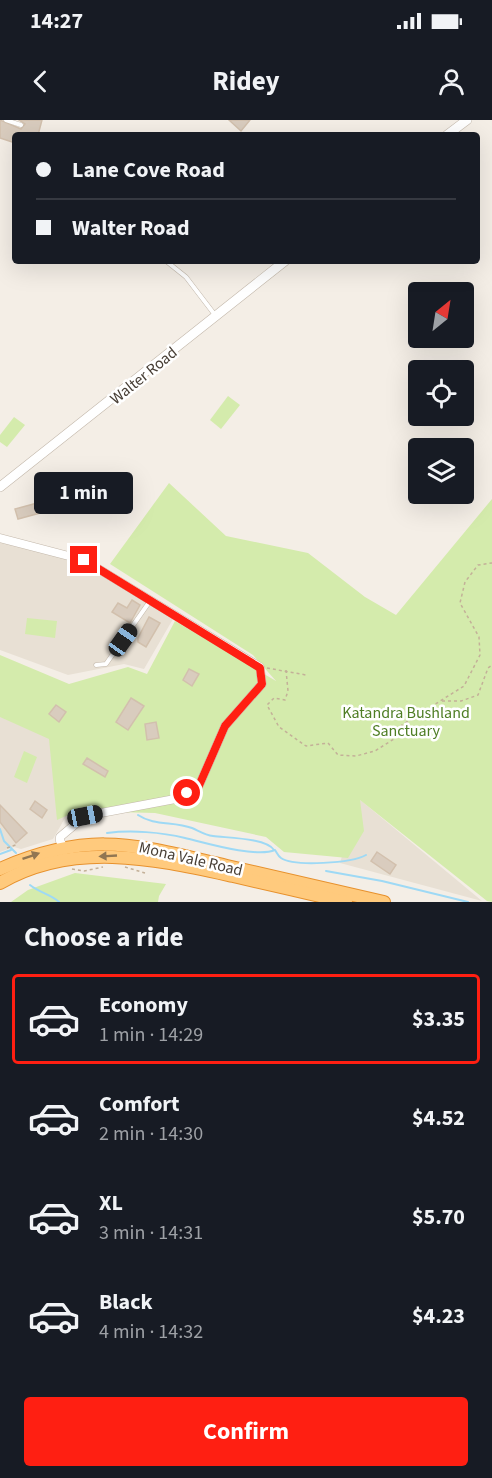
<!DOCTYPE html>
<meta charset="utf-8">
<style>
body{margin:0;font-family:"Source Sans 3",sans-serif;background:#20242c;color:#f1f3f6;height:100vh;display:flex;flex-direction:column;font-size:22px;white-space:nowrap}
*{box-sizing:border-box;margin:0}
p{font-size:20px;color:#9ea1a6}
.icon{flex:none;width:33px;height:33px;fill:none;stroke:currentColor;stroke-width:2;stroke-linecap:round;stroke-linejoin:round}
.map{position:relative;height:782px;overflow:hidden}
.drawer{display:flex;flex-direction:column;background:#171b24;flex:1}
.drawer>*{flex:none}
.hud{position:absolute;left:12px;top:12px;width:468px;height:132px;border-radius:6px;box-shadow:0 6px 24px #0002;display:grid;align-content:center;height:132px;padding:0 24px;background:#171b24}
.needle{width:39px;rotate:30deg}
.controls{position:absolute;left:408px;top:162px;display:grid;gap:12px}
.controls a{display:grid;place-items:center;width:66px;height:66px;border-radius:6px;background:#171b24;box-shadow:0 6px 24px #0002;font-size:30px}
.end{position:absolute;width:27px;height:27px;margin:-14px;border:8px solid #ff1f12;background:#fff;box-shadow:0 0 0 3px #fff}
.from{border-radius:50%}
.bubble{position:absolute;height:42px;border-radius:6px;background:#171b24;box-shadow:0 6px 24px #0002;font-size:20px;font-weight:700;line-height:42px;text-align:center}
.car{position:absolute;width:18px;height:36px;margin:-18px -9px;border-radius:8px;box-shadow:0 0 4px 2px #0007;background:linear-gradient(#222 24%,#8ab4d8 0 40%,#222 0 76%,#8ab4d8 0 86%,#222 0)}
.hud b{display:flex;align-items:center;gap:21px;height:57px;font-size:22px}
.hud b+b{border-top:2px solid #363941}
.hud i{width:15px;height:15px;background:#f1f3f6}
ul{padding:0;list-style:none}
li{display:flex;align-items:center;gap:18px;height:90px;margin:0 12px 9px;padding:0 12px;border:3px solid transparent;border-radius:6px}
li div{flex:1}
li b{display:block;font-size:22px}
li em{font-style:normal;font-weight:700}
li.active{border-color:#ff1f12}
li>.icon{width:54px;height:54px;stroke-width:1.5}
h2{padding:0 24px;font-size:27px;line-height:72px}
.cta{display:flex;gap:12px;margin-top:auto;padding:12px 24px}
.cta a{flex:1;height:69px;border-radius:6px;background:#ff1f12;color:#fff;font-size:24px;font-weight:700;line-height:69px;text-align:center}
.status{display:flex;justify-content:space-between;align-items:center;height:42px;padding:0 30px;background:#171b24;direction:ltr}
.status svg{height:16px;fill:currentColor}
header{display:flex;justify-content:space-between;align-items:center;height:78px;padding:0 24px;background:#171b24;font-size:27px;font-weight:700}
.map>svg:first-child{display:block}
.residential{fill:#e8e0d4}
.green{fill:#d4ebac}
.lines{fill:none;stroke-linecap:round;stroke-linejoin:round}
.stream{stroke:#9ed9f5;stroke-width:2}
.building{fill:#d9ccbe;stroke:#d2c0ad;stroke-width:1.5}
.service-casing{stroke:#c3b8ab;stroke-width:5}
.minor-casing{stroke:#c3b8ab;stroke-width:9}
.tertiary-casing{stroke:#c3b8ab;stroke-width:10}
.trunk-casing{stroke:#e7912d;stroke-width:14}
.path{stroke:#c3b098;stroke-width:1.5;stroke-dasharray:3 3;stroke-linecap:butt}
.service{stroke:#fff;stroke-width:4}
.minor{stroke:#fff;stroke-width:8}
.tertiary{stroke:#fff;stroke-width:9}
.trunk{stroke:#ffca7d;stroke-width:12}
.oneway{fill:#917652}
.route{stroke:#ff1f12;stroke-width:8}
.labels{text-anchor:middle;stroke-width:5;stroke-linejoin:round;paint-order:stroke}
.street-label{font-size:16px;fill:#473e35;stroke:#fff}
.park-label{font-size:16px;fill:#4e7d24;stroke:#fff}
</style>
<div class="status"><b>14:27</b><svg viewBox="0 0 49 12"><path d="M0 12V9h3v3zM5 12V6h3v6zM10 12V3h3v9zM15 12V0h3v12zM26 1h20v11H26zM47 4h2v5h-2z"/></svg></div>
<header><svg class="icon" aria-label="back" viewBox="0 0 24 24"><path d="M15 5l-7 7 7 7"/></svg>Ridey<svg class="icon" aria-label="person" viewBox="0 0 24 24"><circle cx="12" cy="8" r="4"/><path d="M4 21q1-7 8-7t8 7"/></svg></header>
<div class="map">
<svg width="492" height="782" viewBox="0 0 492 782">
<rect width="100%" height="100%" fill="#f4eee6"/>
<g class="residential">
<polygon points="0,422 81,443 173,499 144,549 124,544 68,555 0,530"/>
<polygon points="61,568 69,691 53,719 21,729 14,727 0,732 0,585"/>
<polygon points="359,679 482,781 340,743"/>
</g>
<g class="green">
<polygon points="228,276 240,285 221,309 210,300"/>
<polygon points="14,297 25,305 7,327 0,322 0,315"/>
<polygon points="169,363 226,416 308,433 365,477 396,495 492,379 492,782 487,781 360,680 364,711 348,738 284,732 266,717 155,693 77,691 57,700 49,619 0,597 0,535 69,564 128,547 147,554 175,501 276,561 253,535 110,444"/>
<polygon points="27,498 57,501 55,518 25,514"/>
<polygon points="24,631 37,637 27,663 14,657"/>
<polygon points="75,753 166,764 159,776 158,782 11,782 28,770"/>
</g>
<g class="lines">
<g class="stream">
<path d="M138,695C154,706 174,701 192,708C199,711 205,715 213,716C228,718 266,718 274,730"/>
<polyline points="0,709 4,721 16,733"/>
<path d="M107,713C131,710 161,712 185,718C206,723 256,738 275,730C277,733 278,736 281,738C294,747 352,743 366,735"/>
<polyline points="0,734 11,730"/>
<polyline points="326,751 382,761 468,782"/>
<path d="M30,765C40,773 52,775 59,782"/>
</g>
</g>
<g class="building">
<polygon points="0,0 21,9 25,4 19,0 42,0 38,15 15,15 15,23 0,18"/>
<polygon points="229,0 250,0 241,11"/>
<polygon points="54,380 61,384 58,392 47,388"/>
<polygon points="41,382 44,392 18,399 15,389"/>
<polygon points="132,480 140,485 130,503 112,492 118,483 127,488"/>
<polygon points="149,497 160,503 146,527 138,522 138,518"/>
<polygon points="189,549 199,554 192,566 183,560"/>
<polygon points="131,578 144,586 128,610 116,602"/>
<polygon points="56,585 66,592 59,602 49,594"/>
<polygon points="156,602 159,618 147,620 145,604"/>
<polygon points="87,638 108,651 105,657 83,644"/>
<polygon points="35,681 47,690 42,698 30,689"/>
<polygon points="0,685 27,713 16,723 0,702"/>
<polygon points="377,732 396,745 390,754 371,741"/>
</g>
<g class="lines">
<g class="service-casing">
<g id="service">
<polyline points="6,0 21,5"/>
<polyline points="166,141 186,157 215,195"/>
<polyline points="96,545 106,544 150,481"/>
</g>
</g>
<g class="minor-casing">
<polyline id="minor" points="0,418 84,440 260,547 262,564 225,606 198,668 175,679 85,696 60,717 60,721 64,727"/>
</g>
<g class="tertiary-casing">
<g id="tertiary">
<polyline points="447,15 467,0"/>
<polyline points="0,367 285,141"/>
</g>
</g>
<g class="trunk-casing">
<g id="trunk">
<path d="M0,749C92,709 135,725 227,746C279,758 331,770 384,782"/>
<path d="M0,763C74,720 155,739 233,756C271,765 308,773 346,782"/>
</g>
</g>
<g class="path">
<polyline points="267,548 306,555"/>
<polyline points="286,550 288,571 285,580 274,578 267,585 279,607 306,626 328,623 338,635 356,636 375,631 397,617 402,605 464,566 480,535 479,517 460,483 465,462 478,445 492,443"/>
<polyline points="442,581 461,581 478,575 488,548 492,545"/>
<polyline points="7,728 18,724"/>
<polyline points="125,747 145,753"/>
<polyline points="72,749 84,751 103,747"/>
</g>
<use href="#service" class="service"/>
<use href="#minor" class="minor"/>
<use href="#tertiary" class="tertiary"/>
<use href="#trunk" class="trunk"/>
</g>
<defs><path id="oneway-solid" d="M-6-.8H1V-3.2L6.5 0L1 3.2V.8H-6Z" transform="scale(1.5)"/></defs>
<g class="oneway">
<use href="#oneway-solid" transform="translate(31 736) rotate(-19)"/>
<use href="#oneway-solid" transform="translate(108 736) rotate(177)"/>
</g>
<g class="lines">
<polyline class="route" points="84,440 260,548 262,564 225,606 198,668 187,673"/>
</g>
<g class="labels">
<g class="street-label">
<text transform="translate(143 255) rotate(-39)" y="6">Walter Road</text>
<text transform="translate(191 738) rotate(13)" y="6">Mona Vale Road</text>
</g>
<g class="park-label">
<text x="406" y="598">Katandra Bushland<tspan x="406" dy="18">Sanctuary</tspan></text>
</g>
</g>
</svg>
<div class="controls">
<a><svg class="needle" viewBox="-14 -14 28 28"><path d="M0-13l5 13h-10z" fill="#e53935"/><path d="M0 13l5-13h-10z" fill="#9ea1a6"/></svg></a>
<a><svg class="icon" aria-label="locate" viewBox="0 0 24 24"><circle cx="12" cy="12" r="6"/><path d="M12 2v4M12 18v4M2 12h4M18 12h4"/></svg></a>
<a><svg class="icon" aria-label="layers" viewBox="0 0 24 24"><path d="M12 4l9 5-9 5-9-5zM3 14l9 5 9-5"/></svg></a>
</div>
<i class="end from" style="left:187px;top:673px"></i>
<i class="end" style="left:84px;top:440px"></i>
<div class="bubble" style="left:34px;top:352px;width:99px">1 min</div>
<i class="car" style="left:123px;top:520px;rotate:35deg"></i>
<i class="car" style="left:85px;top:696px;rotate:79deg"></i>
<div class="hud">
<b><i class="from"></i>Lane Cove Road</b>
<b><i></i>Walter Road</b>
</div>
</div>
<section class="drawer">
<h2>Choose a ride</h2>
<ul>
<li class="active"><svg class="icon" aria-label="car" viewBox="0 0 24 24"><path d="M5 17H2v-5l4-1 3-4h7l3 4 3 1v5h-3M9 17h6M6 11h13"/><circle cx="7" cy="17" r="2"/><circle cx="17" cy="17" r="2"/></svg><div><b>Economy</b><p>1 min · 14:29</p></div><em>$3.35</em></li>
<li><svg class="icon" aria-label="car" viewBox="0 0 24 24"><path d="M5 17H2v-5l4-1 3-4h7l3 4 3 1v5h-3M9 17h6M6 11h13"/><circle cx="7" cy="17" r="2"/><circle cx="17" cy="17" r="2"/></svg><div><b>Comfort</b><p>2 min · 14:30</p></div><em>$4.52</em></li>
<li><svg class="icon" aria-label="car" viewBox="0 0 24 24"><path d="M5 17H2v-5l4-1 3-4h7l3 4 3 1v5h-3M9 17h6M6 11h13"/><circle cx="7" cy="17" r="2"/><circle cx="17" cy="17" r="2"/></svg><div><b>XL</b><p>3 min · 14:31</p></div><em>$5.70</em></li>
<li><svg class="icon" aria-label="car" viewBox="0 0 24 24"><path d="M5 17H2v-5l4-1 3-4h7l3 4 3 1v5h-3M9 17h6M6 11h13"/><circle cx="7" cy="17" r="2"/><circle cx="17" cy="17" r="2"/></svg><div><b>Black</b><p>4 min · 14:32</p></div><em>$4.23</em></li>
</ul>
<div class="cta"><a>Confirm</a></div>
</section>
